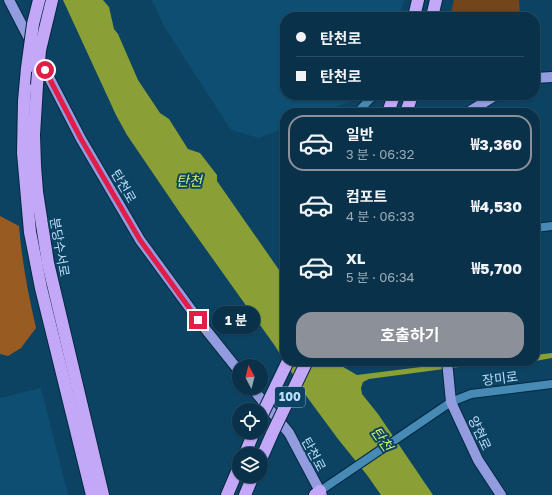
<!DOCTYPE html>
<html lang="ko">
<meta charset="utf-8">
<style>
body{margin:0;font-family:"Golos Text","Noto Sans KR",sans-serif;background:#173e54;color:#f1f3f6;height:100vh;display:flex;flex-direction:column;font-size:15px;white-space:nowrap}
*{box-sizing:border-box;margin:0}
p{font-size:13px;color:#99aab5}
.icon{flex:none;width:22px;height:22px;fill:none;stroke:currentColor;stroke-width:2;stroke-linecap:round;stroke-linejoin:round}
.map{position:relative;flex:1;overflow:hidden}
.drawer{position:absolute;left:280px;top:108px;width:260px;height:258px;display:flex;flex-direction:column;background:#09324a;border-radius:16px;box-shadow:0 1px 3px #0004,0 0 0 1px #294d62}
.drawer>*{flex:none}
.top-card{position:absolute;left:280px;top:12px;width:260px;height:88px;border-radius:16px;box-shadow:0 1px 3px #0004,0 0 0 1px #294d62;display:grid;align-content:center;height:88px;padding:0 16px;background:#09324a}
.needle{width:26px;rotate:353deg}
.buttons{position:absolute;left:232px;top:359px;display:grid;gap:8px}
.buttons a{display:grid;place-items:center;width:36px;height:36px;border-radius:50%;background:#09324a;box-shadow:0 1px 3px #0004,0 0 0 1px #294d62;font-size:20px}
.end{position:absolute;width:18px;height:18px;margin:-9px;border:5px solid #e11d48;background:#fff;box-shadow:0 0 0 2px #fff}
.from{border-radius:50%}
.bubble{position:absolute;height:28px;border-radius:14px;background:#09324a;box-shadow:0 1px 3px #0004,0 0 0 1px #294d62;font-size:13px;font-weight:700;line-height:28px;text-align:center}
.top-card b{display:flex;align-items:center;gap:14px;height:38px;font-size:15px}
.top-card b+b{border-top:1px solid #294d62}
.top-card i{width:10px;height:10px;background:#f1f3f6}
ul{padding:7px 0 0;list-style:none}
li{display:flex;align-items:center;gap:12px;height:56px;margin:0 8px 6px;padding:0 8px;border:2px solid transparent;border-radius:16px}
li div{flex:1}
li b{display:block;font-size:15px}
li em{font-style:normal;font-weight:700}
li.active{border-color:#8c9099}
li>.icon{width:36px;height:36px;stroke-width:1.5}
.button{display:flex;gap:8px;margin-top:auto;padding:8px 16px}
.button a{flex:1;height:46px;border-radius:16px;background:#8c9099;color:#fff;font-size:16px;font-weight:700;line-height:46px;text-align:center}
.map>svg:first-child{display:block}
.built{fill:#0e4e72}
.green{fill:#72451c}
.forest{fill:#985b22}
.water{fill:#8a9f35}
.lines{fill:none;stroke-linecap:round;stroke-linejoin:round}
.minor-casing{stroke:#03293f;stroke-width:10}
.major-casing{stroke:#03293f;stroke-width:12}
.highway-casing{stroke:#03293f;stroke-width:14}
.minor{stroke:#478ab6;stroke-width:8}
.major{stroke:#929cde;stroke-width:10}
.highway{stroke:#c4a8f8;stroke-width:12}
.highway-bridge-casing{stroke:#03293f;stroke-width:14;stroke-linecap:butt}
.highway-bridge{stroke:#c4a8f8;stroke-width:12}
.route{stroke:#e11d48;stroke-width:5}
.labels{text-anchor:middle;stroke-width:4;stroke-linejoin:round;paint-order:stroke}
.shield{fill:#0c4363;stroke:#89b0cb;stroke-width:1}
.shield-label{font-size:12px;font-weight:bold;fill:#bedff7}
.street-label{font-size:13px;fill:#bedff7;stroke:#0c4363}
.water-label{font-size:14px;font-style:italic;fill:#d4f16b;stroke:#0c4363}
</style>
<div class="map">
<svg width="552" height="495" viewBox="0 0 552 495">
<rect width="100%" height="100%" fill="#0c4363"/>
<g class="built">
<polygon points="152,0 404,0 400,17 285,17 285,95 366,95 321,113 285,113 285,128 259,138 231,130 164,26"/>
<polygon points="41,388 68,495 0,495 0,398"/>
</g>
<polygon class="green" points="454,0 519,0 520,17 450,17"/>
<path class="forest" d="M0,216L19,226C22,262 28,293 36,328L21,348L8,356L0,354Z"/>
<polygon class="water" points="63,0 103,0 109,7 114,29 118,34 138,80 160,113 169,119 188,149 200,153 217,175 217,181 284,277 285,283 285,361 336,361 338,364 357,375 469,361 535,361 535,355 552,353 552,358 519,364 485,364 459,367 369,379 363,382 361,388 362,394 378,414 433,495 381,495 367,475 338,439 307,397 275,346 180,213 127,135 116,115"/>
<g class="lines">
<g class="minor-casing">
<g id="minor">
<polyline points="357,113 370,99 378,95"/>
<polyline points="535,228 552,226"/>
<polyline points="320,491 451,402 471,394 552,384"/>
</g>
</g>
<g class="major-casing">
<g id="major">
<polyline points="9,0 81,139 140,240 203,326 239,371"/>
<polyline points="535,78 552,77"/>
<polyline points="467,113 496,95"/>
<polyline points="447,361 451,402 478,460 501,495"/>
<polyline points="252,388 289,433 322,495"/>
</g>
</g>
<g class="highway-casing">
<g id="highway">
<polyline points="414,17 418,0"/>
<polyline points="432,17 436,0"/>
<polyline points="27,68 24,101 23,153 30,232 41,288 92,495"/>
<polyline points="37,85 34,135 35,166 37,192 48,263 103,495"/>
<polyline points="388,113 394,95"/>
<polyline points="406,113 412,95"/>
<polyline points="245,454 254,432"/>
<polyline points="261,459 272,434"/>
<polyline points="227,495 239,467"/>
<polyline points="245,495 253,476"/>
<polyline points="315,495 320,491"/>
</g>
</g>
<use href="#minor" class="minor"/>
<use href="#major" class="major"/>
<use href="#highway" class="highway"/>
<g class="highway-bridge-casing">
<g id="highway-bridge">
<polyline points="27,68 33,24 39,0"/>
<polyline points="37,85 40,50 52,0"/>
<polyline points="261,417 288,361"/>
<polyline points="272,434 307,361"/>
</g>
</g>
<use href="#highway-bridge" class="highway-bridge"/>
</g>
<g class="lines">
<polyline class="route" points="45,70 81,139 140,240 198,320"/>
</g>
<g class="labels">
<rect class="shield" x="275" y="387" width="30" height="20" rx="3"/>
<g class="shield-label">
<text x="290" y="401">100</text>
</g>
<g class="street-label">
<text transform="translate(124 186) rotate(60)" y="5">탄천로</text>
<text transform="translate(60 247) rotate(80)" y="5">분당수서로</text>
<text transform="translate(500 378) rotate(-7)" y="5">장미로</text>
<text transform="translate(480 433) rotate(65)" y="5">양현로</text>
<text transform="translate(314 454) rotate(62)" y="5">탄천로</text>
</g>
<g class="water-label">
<text x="189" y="186">탄천</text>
<text transform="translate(382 439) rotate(55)" y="5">탄천</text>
</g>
</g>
</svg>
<div class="buttons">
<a><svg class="needle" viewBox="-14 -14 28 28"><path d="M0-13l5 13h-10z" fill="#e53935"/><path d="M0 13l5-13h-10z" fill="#99aab5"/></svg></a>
<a><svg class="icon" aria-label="locate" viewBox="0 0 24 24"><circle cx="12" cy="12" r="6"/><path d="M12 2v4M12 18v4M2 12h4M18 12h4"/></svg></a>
<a><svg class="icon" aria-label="layers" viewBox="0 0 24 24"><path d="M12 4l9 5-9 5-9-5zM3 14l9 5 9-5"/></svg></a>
</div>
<i class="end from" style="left:45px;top:70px"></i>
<i class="end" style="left:198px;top:320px"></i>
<div class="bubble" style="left:212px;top:306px;width:48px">1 분</div>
<div class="top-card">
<b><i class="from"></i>탄천로</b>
<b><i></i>탄천로</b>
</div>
<section class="drawer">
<ul>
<li class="active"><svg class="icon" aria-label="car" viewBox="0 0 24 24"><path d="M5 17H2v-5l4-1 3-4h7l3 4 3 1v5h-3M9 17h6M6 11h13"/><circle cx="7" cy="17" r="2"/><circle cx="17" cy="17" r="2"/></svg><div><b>일반</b><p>3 분 · 06:32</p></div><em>₩3,360</em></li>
<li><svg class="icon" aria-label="car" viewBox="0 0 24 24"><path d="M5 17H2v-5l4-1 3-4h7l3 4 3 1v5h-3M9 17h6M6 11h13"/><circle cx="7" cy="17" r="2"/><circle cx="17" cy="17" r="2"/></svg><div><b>컴포트</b><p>4 분 · 06:33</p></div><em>₩4,530</em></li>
<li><svg class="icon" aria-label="car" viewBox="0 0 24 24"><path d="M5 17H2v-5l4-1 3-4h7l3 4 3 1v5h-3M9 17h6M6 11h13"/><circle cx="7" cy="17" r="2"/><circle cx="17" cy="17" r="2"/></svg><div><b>XL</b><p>5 분 · 06:34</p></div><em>₩5,700</em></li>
</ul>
<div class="button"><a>호출하기</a></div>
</section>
</div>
